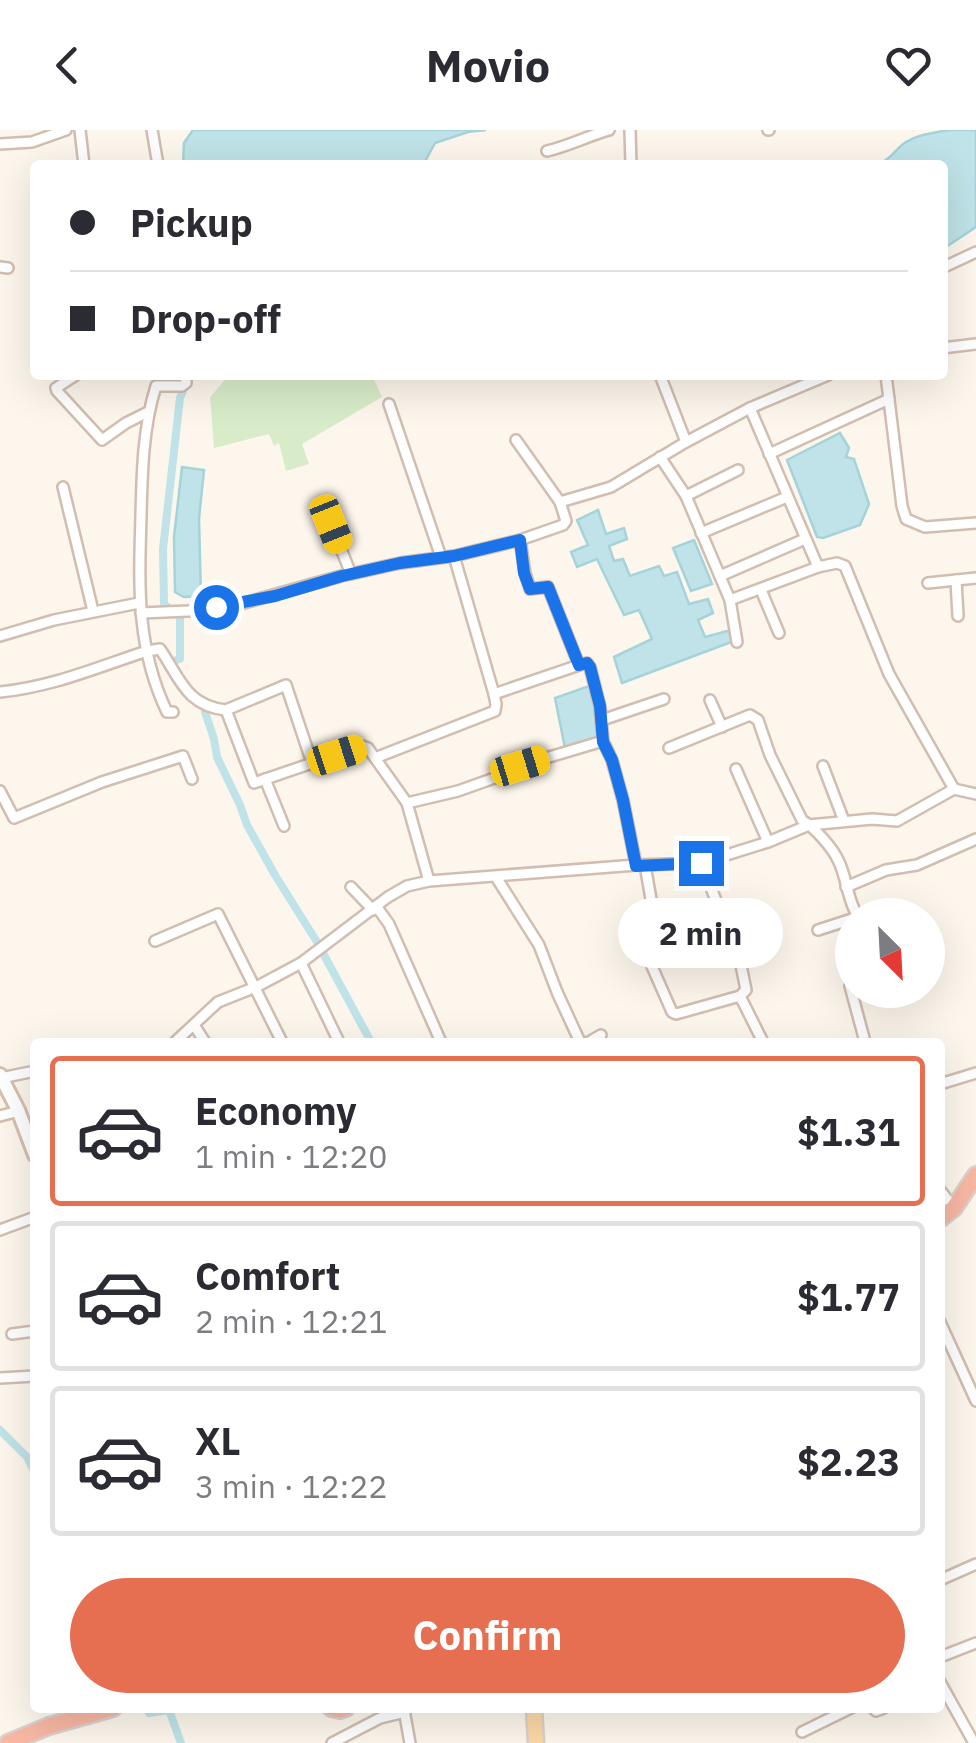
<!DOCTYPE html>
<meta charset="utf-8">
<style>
body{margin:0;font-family:"IBM Plex Sans",sans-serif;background:#f7f7f7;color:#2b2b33;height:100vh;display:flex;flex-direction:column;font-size:38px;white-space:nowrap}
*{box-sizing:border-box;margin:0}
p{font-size:32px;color:#7c7c81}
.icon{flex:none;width:55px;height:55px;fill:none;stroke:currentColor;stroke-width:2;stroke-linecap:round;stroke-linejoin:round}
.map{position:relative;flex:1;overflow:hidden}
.side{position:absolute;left:30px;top:908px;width:915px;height:675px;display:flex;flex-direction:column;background:#fff;border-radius:10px;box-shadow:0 10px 40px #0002}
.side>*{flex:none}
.guide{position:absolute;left:30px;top:30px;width:918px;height:220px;border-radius:10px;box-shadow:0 10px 40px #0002;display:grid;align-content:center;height:220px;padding:0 40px;background:#fff}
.needle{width:65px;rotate:156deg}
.tools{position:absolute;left:835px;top:768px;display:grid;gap:20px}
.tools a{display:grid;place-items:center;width:110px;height:110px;border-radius:50%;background:#fff;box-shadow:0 10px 40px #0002;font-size:50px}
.end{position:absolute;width:45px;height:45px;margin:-22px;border:12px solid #1a73e8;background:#fff;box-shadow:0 0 0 5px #fff}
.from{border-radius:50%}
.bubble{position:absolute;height:70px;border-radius:35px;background:#fff;box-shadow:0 10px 40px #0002;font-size:32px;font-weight:700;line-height:70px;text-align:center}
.car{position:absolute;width:30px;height:60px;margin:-30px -15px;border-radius:12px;box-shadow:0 0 8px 2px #0007;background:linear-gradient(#f5c518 24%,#345 0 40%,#f5c518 0 76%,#345 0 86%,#f5c518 0)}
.guide b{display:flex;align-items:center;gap:35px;height:95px;font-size:38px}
.guide b+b{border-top:2px solid #e1e1e2}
.guide i{width:25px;height:25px;background:#2b2b33}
ul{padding:18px 0 0;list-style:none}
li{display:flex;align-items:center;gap:30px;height:150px;margin:0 20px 15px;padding:0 20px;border:5px solid #e1e1e2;border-radius:10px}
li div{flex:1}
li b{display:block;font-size:38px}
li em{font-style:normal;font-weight:700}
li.selected{border-color:#e76f51}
li>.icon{width:90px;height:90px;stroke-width:1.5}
.action{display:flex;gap:20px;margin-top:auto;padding:20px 40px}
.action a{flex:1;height:115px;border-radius:60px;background:#e76f51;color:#fff;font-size:40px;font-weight:700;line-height:115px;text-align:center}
header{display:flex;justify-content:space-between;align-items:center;height:130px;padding:0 40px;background:#fff;font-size:45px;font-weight:700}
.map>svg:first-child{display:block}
.green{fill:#d8ecc9}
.water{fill:#bfe3e8;stroke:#a5d3da;stroke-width:2.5}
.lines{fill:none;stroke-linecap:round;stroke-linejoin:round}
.canal{stroke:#bfe3e8;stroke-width:8}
.street-casing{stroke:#d1beb0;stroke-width:14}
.secondary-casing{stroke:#d6c0b0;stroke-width:18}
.primary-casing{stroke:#dad1cd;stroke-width:19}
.highway-casing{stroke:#dad1cd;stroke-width:20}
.street{stroke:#fff;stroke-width:9}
.secondary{stroke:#fff;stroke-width:12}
.primary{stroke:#fbd9a5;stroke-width:14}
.highway{stroke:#f7b7a3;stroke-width:15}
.route{stroke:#1a73e8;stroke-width:12}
</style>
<header><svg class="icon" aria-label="back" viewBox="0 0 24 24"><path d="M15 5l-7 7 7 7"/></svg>Movio<svg class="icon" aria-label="heart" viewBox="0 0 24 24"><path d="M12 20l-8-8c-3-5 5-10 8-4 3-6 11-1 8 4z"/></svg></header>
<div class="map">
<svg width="976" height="1613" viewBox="0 0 976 1613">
<rect width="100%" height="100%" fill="#fdf6ec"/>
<polygon class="green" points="225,245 372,245 382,267 302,314 309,334 286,341 279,313 274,316 269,304 214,318 210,267 225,250"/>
<g class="water">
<polygon points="193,0 486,0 468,2 435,13 423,35 183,35 184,13"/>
<path d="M948,0H976V97L943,119L942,35L879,34C892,29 895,19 906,12C919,4 933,3 948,0Z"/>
<polygon points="840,303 849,318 846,327 854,329 869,374 860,395 823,408 817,407 787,330"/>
<polygon points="182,337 204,340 199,389 201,466 184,467 175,462 174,407"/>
<polygon points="598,380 606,404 624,398 627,409 609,416 614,431 623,429 630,446 659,436 664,446 677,442 689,474 708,469 713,483 698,490 705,507 731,500 734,511 622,553 614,527 652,509 639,480 624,485 597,429 577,437 571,422 588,415 577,390"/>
<polygon points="694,410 712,454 691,461 673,418"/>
<polygon points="592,555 598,607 565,618 555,568"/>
</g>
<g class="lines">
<g class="canal">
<polyline points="173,531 180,529 180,487 164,474 163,419 180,268 183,261"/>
<polyline points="205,582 214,609 217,627 240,675 247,695 275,745 317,812 371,912"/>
<polyline points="0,1300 27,1327 35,1343"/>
<polyline points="148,1578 149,1583 169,1580 181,1613"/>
</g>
<g class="street-casing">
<g id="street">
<polyline points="80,0 84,35"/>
<polyline points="152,0 158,35"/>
<polyline points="630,0 631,35"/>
<polyline points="768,0 769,0"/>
<polyline points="0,14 32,12 66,0"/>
<path d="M547,21C568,16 588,6 609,0"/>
<polyline points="0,137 8,138"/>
<polyline points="942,138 976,122"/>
<polyline points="942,218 976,214"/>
<polyline points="76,245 56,258 57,261 102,310 126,293 148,282"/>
<polyline points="660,245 686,312"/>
<polyline points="886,245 902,376 906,389 925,397 976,393"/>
<polyline points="389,274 441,427"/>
<polyline points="750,278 818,437 837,433 845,436 889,544 954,659 976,664"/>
<polyline points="516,310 560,372"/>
<polyline points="769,324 889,269"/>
<polyline points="660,327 686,366 730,470 818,437"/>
<polyline points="63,357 93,481"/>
<polyline points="686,366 738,340"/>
<polyline points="331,394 351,444"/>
<polyline points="701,403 787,367"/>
<polyline points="520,410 525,443 530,459 548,457 579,535"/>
<polyline points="720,446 805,409"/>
<polyline points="956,450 958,486"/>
<polyline points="928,453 976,448"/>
<polyline points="761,460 779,503"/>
<polyline points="730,470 737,512"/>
<polyline points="141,483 188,481 244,473 341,446 400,433 454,426"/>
<polyline points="0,506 54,490 139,473"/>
<path d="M0,562C52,557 98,537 147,521L160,519C180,548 186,576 226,580L254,653L362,616L368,618L375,628L495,581L496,574L494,564"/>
<polyline points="710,570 722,597"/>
<polyline points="226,580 286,555 312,633"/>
<path d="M173,582H167C136,517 139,456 141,386C142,342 143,297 156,256H182L186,253V245"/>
<polyline points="602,590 664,569"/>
<path d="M669,618L750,585L758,590L770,625L802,690C815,698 833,718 839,732C847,749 847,768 857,785"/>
<polyline points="375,628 407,673 458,661 514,641 519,636 603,611"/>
<polyline points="823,636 844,691"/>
<polyline points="736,639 768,712"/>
<polyline points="265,649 284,696"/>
<polyline points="0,661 14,688 102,652 183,626 192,649"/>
<polyline points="407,673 429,751"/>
<polyline points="701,733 740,830 746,860 740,866 763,912"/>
<polyline points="636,735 623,670 612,630 603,611 600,577 590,537 587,533 579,535 494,564 454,426 520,410 563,395 566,391 560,372 611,357 686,312 750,278 828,245"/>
<polyline points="645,735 655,792 636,800 672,882 676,884 740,866"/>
<polyline points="496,747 539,815 557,862 580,912"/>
<polyline points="351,757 373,780"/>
<polyline points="846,757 886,740 917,735 976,709"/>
<polyline points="376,776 389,794 441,912"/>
<polyline points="818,800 852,789"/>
<polyline points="155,811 218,784 282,912"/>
<polyline points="301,833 339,912"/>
<polyline points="852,851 850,856 864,908"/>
<polyline points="194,895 205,912"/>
<polyline points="175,912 218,872 256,857 301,833 388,767 407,756 429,751 636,735 701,733 768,712 809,695 872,689 897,691 954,659"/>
<polyline points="589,912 601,905"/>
<polyline points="1,948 35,941"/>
<polyline points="940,954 976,943"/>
<polyline points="0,986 19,981"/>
<polyline points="940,1060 954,1078"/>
<polyline points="0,1100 35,1087"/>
<polyline points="940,1192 976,1271"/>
<polyline points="12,1204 35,1201"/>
<polyline points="0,1248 35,1246"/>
<polyline points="940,1450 976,1434"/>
<polyline points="940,1527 976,1513"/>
<polyline points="940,1552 974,1613"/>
<polyline points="873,1578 876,1581 884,1578"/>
<polyline points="404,1580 410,1613"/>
<polyline points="802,1602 851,1578"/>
<polyline points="332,1613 380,1588 405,1582"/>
</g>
</g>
<g class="secondary-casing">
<polyline id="secondary" points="0,945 18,980 35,1025"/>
</g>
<g class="primary-casing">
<polyline id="primary" points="534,1578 536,1613"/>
</g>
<g class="highway-casing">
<g id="highway">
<polyline points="940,1089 954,1078 976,1045"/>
<polyline points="331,1578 340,1580 346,1578"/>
<polyline points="8,1613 49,1596 113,1578"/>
</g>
</g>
<use href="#street" class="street"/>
<use href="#secondary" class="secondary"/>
<use href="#primary" class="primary"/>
<use href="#highway" class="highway"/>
</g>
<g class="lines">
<polyline class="route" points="216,477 275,466 342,446 400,433 454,426 520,410 524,443 530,459 548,457 579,535 587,533 590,537 600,576 603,612 612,630 623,670 636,736 701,733"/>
</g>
</svg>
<div class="tools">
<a><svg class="needle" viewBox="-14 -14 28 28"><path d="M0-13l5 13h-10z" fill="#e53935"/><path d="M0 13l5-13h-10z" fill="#7c7c81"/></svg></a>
</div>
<i class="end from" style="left:216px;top:477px"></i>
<i class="end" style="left:701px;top:733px"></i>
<div class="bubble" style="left:618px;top:768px;width:165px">2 min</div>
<i class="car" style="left:331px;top:394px;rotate:158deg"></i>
<i class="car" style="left:337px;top:625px;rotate:72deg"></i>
<i class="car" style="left:520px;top:636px;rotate:73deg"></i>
<div class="guide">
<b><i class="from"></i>Pickup</b>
<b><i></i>Drop-off</b>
</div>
<section class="side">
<ul>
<li class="selected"><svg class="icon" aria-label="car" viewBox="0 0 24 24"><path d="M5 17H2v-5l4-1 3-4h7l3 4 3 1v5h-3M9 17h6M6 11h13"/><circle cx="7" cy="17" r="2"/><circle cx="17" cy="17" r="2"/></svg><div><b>Economy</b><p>1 min · 12:20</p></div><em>$1.31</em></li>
<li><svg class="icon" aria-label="car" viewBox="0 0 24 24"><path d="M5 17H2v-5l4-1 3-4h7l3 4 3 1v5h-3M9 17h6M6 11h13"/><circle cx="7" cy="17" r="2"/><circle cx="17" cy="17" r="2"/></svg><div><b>Comfort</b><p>2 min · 12:21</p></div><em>$1.77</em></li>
<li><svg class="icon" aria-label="car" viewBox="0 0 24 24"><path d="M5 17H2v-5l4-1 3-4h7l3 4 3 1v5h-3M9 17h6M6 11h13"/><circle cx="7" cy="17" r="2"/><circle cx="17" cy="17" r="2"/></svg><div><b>XL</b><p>3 min · 12:22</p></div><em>$2.23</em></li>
</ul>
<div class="action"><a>Confirm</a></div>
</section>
</div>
